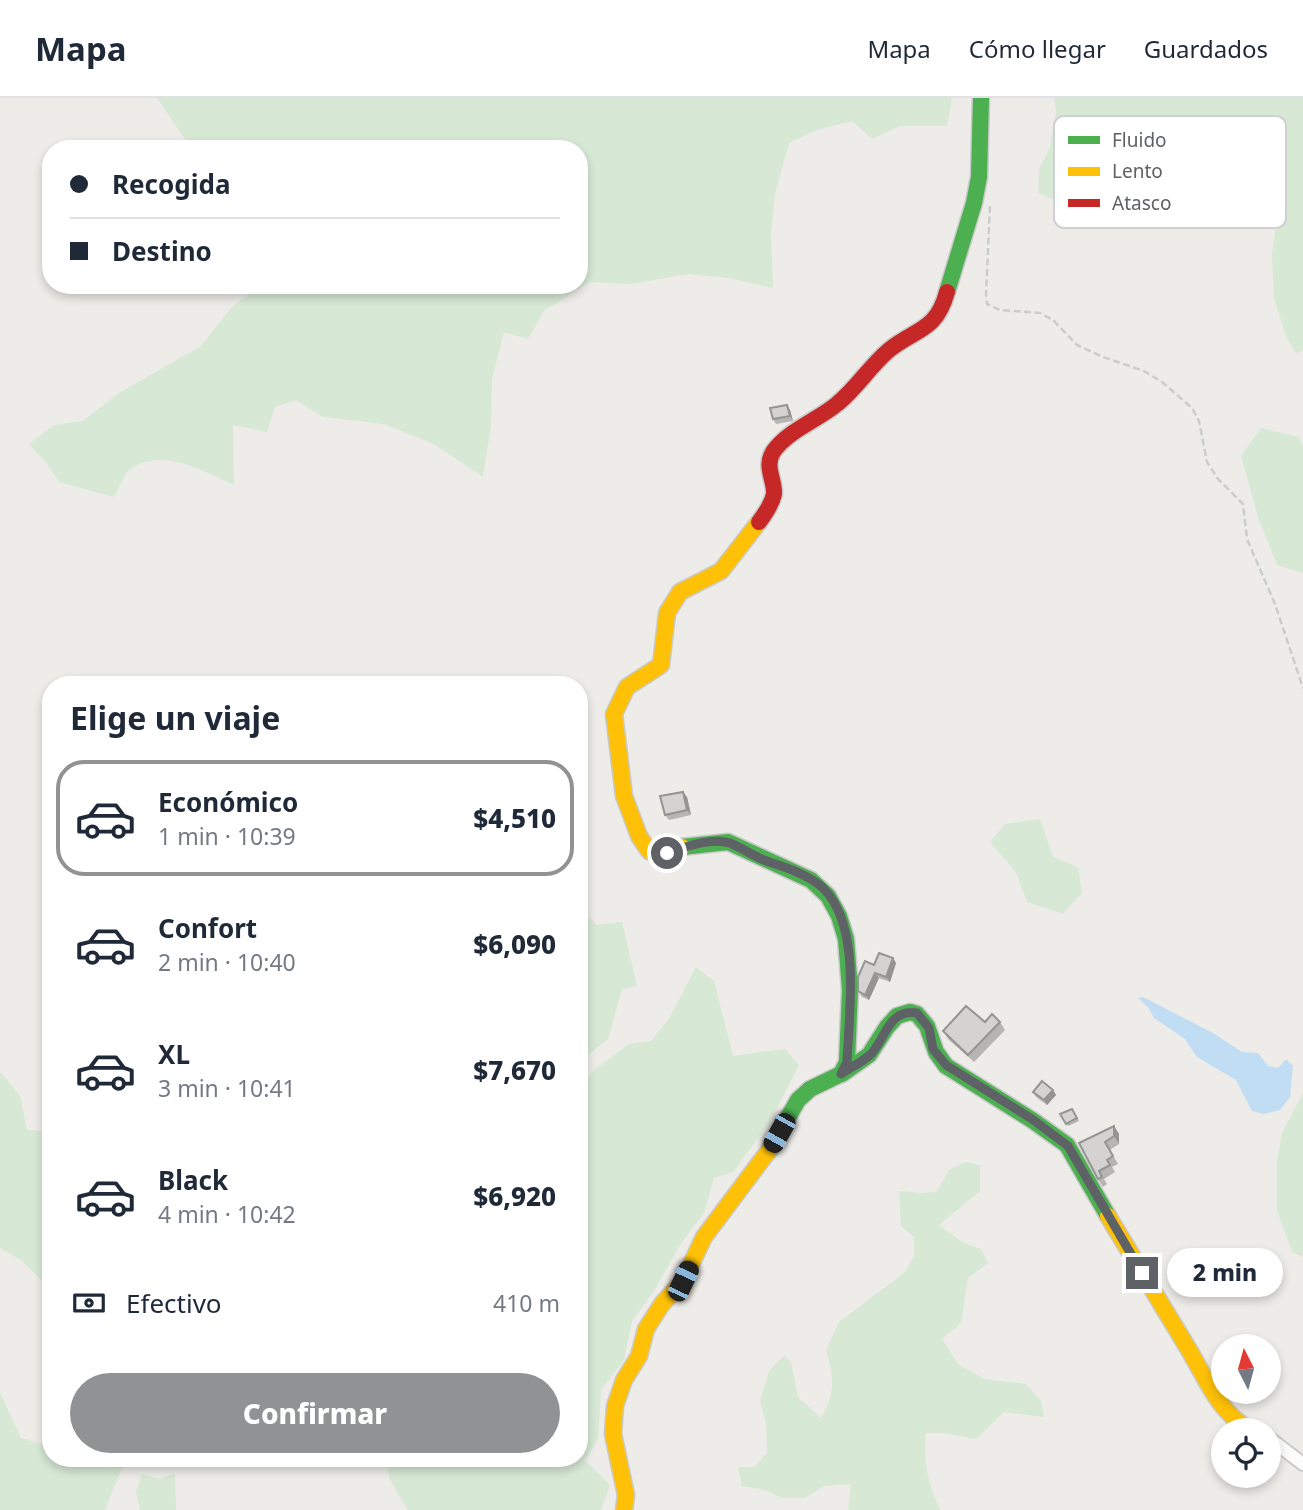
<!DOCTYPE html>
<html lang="es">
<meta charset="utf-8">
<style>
body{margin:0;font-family:"Noto Sans",sans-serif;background:#f6f6f7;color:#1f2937;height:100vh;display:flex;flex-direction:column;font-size:26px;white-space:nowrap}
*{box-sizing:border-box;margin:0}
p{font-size:23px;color:#747a83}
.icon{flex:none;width:38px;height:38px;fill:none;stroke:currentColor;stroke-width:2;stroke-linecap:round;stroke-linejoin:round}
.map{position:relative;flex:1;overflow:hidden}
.drawer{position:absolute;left:42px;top:578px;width:546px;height:791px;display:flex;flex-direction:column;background:#fff;border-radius:28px;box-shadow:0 4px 10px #0003}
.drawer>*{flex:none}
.top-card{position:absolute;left:42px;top:42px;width:546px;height:154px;border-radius:28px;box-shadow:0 4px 10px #0003;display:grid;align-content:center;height:154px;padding:0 28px;background:#fff}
.needle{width:46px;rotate:354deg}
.tools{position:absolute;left:1211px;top:1236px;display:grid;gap:14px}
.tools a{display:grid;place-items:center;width:70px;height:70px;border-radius:50%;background:#fff;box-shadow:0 4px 10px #0003;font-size:35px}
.end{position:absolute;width:32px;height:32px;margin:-16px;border:9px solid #5e6165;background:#fff;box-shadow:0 0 0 4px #fff}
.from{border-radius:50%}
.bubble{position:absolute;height:49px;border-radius:24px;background:#fff;box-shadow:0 4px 10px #0003;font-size:23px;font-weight:800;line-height:49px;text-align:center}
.car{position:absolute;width:21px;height:42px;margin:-21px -10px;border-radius:9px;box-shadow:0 0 5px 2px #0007;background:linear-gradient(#222 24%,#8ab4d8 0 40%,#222 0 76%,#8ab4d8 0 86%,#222 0)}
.top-card b{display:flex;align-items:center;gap:24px;height:66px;font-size:26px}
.top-card b+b{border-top:2px solid #e0e1e3}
.top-card i{width:18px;height:18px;background:#1f2937}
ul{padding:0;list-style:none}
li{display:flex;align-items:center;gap:21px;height:116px;margin:0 14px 10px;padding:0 14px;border:4px solid transparent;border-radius:28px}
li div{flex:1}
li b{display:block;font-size:26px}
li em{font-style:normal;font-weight:800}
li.selected{border-color:#909293}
li>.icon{width:63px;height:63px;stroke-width:1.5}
h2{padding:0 28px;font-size:32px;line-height:84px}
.pay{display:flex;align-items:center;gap:18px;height:77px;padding:0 28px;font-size:26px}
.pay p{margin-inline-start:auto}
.cta{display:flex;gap:14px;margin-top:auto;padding:14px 28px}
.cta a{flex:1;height:80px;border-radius:42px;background:#909293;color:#fff;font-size:28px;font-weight:800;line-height:80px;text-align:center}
header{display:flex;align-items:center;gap:42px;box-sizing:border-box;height:98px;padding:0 35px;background:#fff;border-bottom:2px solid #e0e1e3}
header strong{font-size:33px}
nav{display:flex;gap:38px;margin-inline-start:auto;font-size:24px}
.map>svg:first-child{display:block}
.green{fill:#d7e8d5}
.water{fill:#c0ddf3}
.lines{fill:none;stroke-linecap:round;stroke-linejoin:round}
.street-casing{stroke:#cacaca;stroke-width:16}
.fast-casing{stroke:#cacaca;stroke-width:19}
.slow-casing{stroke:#cacaca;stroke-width:19}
.jam-casing{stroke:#cacaca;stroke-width:19}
.path{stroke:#c9cecb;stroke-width:2.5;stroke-dasharray:7 3.5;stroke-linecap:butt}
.street{stroke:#fcfcfc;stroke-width:12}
.fast{stroke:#4caf50;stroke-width:16}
.slow{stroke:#ffc107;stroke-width:16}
.jam{stroke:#c62828;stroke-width:16}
.wall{fill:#b6b5b4}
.shaded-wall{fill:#949492}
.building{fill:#d4d3d1;stroke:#949492;stroke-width:2}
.route{stroke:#5e6165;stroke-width:9}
.key{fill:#fff;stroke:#cfd0d1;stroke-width:2}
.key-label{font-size:19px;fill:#5e6165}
</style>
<header>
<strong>Mapa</strong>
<nav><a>Mapa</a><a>Cómo llegar</a><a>Guardados</a></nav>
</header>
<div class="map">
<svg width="1303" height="1412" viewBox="0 0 1303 1412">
<rect width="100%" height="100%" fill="#edece8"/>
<g class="green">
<path d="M157,0H952L947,28H900L872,41L852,23L816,32L789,45L775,96L771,136L773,190L728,180L689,176L629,186L589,184L544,213L528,241L504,234L492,281L491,327L483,379L434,346L384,326L323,319L296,302L275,309L267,334L233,327L234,387C204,373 161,349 131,371C123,377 119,391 114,399L59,384L48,367L29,346L54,327L83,323L119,295L201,248L231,210L260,187H579V51H199L187,44Z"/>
<polygon points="1054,0 1303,0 1303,252 1297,256 1287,241 1274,200 1272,156 1276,126 1252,81 1247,45 1222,26 1187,42 1148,25 1125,29 1111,46 1117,70 1107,72 1099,67 1082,76 1072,109 1038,95 1039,71 1050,50 1056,13"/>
<polygon points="1261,330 1299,339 1303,349 1303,475 1277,467 1259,422 1241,358"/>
<polygon points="1040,721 1053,759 1078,769 1082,795 1063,816 1027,804 1016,774 990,744 1005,726"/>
<polygon points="579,810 597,827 622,824 637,888 622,891 608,941 579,964"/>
<polygon points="696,869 714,883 733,958 785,951 799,967 770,1024 733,1074 714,1080 704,1115 682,1144 654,1193 632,1223 624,1262 601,1292 598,1341 585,1362 610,1387 601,1412 408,1412 391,1384 385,1360 579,1360 579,990 594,972 629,946 651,943 669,921"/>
<polygon points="0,974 20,998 27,1032 51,1034 51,1191 21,1162 0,1150"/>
<polygon points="1303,995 1303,1159 1292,1154 1277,1112 1277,1064 1282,1035"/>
<path d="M965,1064L980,1067V1093L939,1127L962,1144L981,1151L988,1165L968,1180L961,1225L942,1241L958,1266L984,1281L1026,1286L1041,1303L1044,1319L1004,1314L976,1341L944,1335H926C923,1363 928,1388 941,1412H848L851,1386L824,1388L805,1400H782L765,1392L742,1388L738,1369H754L767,1355L766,1325L760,1303L769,1273L784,1257L791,1264L798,1299L821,1320C836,1294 834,1280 826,1252L839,1224L904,1175L914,1158V1139L901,1128L899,1093L920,1095L936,1094L949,1072Z"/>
<polygon points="0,1295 21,1340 51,1349 51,1360 123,1360 124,1365 105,1412 0,1412"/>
<polygon points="175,1375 176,1412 140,1412 136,1393 142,1376 160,1381"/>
</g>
<polygon class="water" points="1143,899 1213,935 1242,954 1258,955 1268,968 1278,970 1286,961 1293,968 1290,999 1280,1012 1264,1016 1252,1013 1236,982 1197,959 1185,941 1154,920 1148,909 1138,900"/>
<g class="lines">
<g class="street-casing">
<polyline id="street" points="1269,1340 1303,1366"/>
</g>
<g class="fast-casing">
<g id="fast">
<polyline points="947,194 974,105 979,79 981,0"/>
<polyline points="682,749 728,744 811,782 828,798 839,818 846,841 850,892 847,964 841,976 810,991 798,1002 770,1051"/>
<polyline points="842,976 869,957 887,929 897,918 910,914 917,916 927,928 936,954 946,968 1032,1022 1067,1047 1108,1118"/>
</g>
</g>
<g class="slow-casing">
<g id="slow">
<polyline points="682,749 658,756 649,753 639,738 624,698 614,616 627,589 661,567 667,515 680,494 721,473 759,424"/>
<path d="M1108,1118C1134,1161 1160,1204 1186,1247C1206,1279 1216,1312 1250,1332"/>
<polyline points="624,1412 626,1397 613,1336 615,1308 624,1282 639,1258 646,1231 662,1206 683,1183 704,1139 770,1051"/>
</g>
</g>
<g class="jam-casing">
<path id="jam" d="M759,424C765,416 772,406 774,396C775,382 764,369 773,354C787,333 818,322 837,306C856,291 870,268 889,252C916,230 936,234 947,194"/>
</g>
<polyline class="path" points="990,108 986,197 987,206 1000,212 1040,215 1053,222 1077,247 1103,259 1144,273 1162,284 1192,310 1199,323 1207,364 1218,381 1243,406 1247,441 1275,506 1303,590"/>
<use href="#street" class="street"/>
<use href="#fast" class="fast"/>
<use href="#slow" class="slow"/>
<use href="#jam" class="jam"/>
</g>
<g class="wall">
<polygon points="787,307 790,312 793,323 776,326 773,321"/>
<polygon points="683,694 687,699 691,717 669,722 665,717"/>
<polygon points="893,860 896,865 890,884 879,880 869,902 862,899 858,893 874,867"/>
<polygon points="985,924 1000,924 1005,932 974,964 948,941 943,933"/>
<polygon points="1053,992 1056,997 1047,1007 1036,999 1033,994"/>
<polygon points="1072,1011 1079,1023 1068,1028 1060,1016"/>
<polygon points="1114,1028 1119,1036 1119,1046 1110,1052 1118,1066 1112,1069 1115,1074 1104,1081 1107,1086 1103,1089 1098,1081 1079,1045"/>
</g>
<g class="shaded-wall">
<polygon points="787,307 790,312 793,323 790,318"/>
<polygon points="683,694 687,699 691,717 687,712"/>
<polygon points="893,860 896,865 890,884 886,879"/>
<polygon points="875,875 879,880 869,902 865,897"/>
<polygon points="1053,992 1056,997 1047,1007 1044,1002"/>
<polygon points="1114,1028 1119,1036 1119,1046 1114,1038"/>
</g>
<g class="building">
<polygon points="787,307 790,318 773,321 770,310"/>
<polygon points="683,694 687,712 665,717 660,698"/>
<polygon points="879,855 893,860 886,879 875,875 865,897 858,893 858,879 865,863 874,867"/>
<polygon points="966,908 985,924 992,916 1000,924 968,957 943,933"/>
<polygon points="1042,983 1053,992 1044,1002 1033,994"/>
<polygon points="1072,1011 1077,1020 1066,1026 1060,1016"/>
<polygon points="1114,1028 1114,1038 1105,1044 1113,1058 1107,1062 1110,1067 1099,1073 1102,1079 1098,1081 1079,1045"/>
</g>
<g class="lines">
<path class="route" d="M667,755C686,749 711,739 730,745C742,750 752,757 764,762C783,769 806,775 822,789C862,827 849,914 847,964L841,976C850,970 862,964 870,957C886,941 888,910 917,915L929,930L933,951L946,967L1032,1021L1068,1048L1142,1175"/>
</g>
<rect x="1054" y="18" width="232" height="112" rx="10" class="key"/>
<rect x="1068" y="38" width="32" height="8" fill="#4caf50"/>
<rect x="1068" y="69" width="32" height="9" fill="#ffc107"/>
<rect x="1068" y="101" width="32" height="8" fill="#c62828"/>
<g class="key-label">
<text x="1112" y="49">Fluido</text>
<text x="1112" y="80">Lento</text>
<text x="1112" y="112">Atasco</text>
</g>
</svg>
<div class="tools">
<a><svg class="needle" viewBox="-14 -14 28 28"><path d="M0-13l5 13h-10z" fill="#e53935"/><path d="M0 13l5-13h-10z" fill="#747a83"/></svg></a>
<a><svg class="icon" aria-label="locate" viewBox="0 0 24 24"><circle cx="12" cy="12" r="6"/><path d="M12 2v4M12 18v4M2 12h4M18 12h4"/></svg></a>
</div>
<i class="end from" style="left:667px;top:755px"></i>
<i class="end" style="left:1142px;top:1175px"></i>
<div class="bubble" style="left:1167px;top:1150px;width:116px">2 min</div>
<i class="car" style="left:779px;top:1035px;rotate:209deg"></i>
<i class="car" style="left:683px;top:1183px;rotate:25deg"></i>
<div class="top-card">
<b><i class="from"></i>Recogida</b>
<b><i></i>Destino</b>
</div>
<section class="drawer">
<h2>Elige un viaje</h2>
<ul>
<li class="selected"><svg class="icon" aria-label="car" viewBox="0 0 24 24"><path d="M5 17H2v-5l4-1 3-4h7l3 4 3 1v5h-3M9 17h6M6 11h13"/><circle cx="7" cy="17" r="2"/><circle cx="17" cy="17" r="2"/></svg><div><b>Económico</b><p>1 min · 10:39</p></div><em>$4,510</em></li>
<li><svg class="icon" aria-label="car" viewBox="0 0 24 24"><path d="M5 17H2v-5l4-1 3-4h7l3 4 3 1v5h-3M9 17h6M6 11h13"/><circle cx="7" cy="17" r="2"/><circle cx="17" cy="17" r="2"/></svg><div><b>Confort</b><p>2 min · 10:40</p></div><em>$6,090</em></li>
<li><svg class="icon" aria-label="car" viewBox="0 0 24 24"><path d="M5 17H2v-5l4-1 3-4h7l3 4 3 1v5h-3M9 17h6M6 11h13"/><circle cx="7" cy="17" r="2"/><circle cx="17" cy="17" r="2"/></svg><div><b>XL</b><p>3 min · 10:41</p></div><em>$7,670</em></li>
<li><svg class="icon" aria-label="car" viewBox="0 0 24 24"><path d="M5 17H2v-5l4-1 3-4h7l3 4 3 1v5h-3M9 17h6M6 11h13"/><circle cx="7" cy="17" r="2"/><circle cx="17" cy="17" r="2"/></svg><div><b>Black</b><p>4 min · 10:42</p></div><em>$6,920</em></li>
</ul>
<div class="pay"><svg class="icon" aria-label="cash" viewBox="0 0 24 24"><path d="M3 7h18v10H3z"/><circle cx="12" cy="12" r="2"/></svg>Efectivo<p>410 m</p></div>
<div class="cta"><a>Confirmar</a></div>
</section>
</div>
